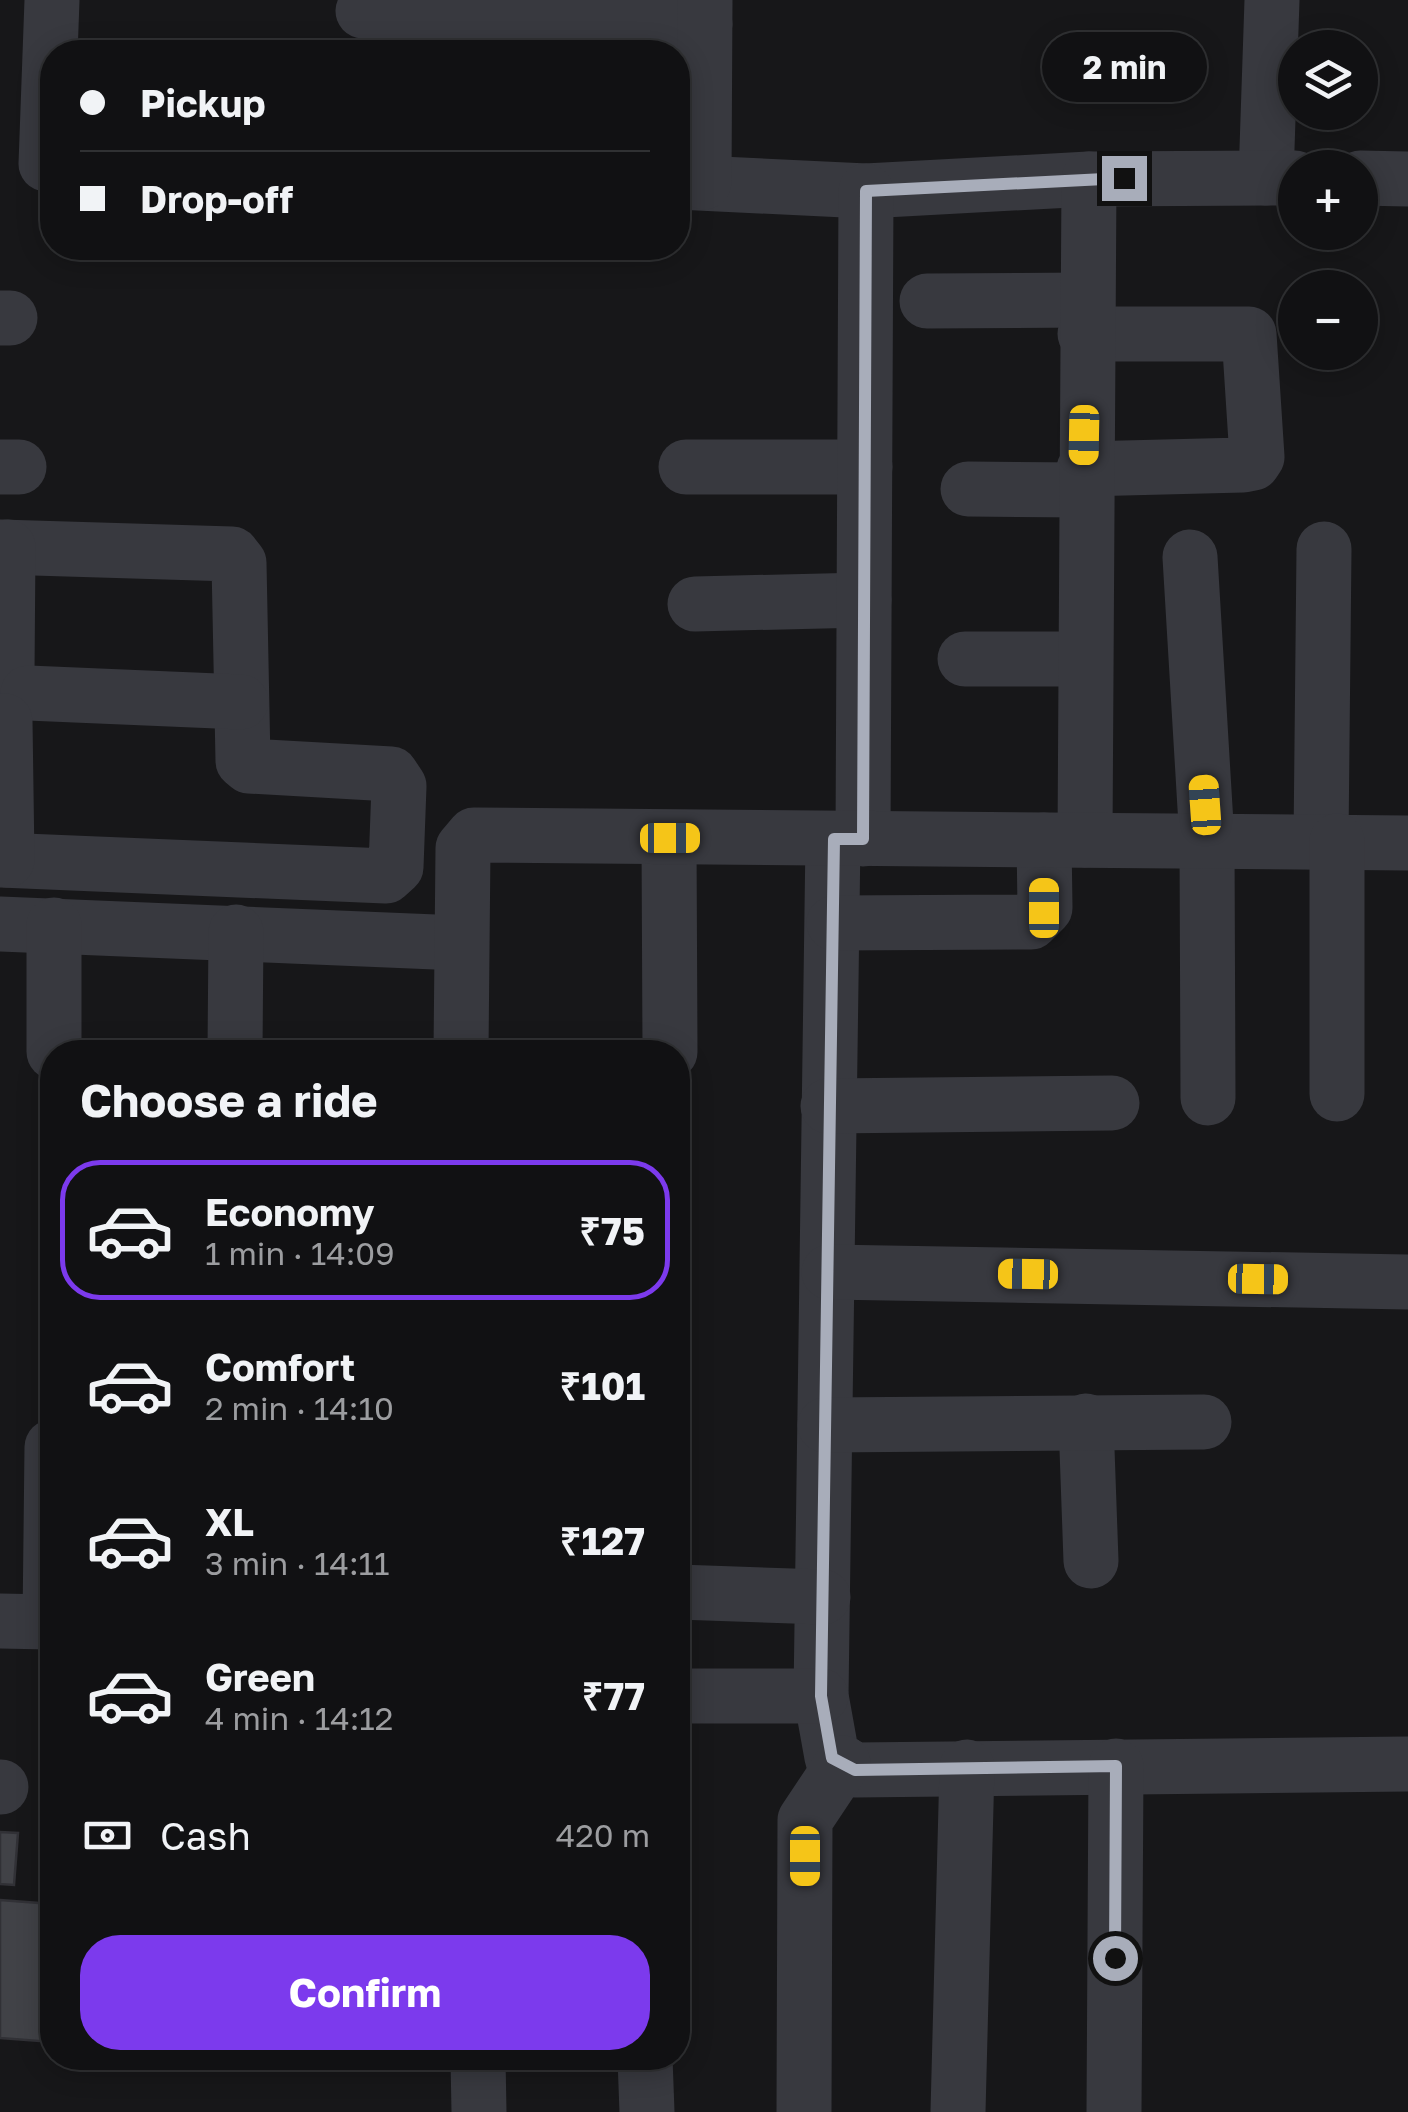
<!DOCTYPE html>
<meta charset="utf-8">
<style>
body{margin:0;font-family:"Golos Text",sans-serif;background:#1e1f21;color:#f1f3f6;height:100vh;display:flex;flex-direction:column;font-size:38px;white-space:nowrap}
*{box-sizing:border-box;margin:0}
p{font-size:32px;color:#9c9da0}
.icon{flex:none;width:55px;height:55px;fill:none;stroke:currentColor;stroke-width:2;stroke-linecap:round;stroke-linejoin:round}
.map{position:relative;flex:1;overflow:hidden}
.side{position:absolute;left:40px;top:1040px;width:650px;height:1030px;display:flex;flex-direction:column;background:#111113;border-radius:40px;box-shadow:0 5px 25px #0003,0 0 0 2px #303133}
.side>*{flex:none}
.guide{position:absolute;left:40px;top:40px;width:650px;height:220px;border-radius:40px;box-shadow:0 5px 25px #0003,0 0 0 2px #303133;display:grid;align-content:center;height:220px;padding:0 40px;background:#111113}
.fabs{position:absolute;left:1278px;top:30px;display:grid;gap:20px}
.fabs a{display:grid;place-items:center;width:100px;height:100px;border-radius:50%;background:#111113;box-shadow:0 5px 25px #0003,0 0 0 2px #303133;font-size:50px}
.end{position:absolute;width:45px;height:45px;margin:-22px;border:12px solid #a8adba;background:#111;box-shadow:0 0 0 5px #111}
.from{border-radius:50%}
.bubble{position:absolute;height:70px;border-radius:35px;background:#111113;box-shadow:0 5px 25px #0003,0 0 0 2px #303133;font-size:32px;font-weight:700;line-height:70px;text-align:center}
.car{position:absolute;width:30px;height:60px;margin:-30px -15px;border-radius:12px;box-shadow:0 0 8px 2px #0007;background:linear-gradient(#f5c518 24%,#345 0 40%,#f5c518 0 76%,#345 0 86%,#f5c518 0)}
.guide b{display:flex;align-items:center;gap:35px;height:95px;font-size:38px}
.guide b+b{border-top:2px solid #303133}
.guide i{width:25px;height:25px;background:#f1f3f6}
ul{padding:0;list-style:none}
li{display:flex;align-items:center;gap:30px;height:140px;margin:0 20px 15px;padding:0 20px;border:5px solid transparent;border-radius:40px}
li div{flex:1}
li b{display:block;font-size:38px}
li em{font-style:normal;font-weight:700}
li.selected{border-color:#7c3aed}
li>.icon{width:90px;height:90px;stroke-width:1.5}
h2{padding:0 40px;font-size:45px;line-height:120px}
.pay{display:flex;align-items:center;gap:25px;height:110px;padding:0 40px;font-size:38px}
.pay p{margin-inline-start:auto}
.cta{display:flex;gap:20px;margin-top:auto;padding:20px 40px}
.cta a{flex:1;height:115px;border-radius:40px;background:#7c3aed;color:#fff;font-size:40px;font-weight:700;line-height:115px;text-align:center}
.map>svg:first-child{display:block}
.building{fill:#414247;stroke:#313136;stroke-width:2.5}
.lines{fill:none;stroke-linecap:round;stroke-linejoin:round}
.minor{stroke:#38393f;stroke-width:55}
.route{stroke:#a8adba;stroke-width:12}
</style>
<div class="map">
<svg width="1408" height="2112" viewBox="0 0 1408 2112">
<rect width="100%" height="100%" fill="#171719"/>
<g class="building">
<polygon points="0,1832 18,1833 14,1885 0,1884"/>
<polygon points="0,1900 52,1904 52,2042 0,2038"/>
</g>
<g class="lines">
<g class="minor">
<polyline points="363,11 705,24"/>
<polyline points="46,164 52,0"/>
<polyline points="1266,178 1272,0"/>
<polyline points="1360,178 1408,179"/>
<polyline points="678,182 866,191 1089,179 1295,178"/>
<polyline points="704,182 705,0"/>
<polyline points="927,301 1087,300"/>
<polyline points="0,318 10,318"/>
<polyline points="0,467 19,467"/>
<polyline points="686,467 865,467"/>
<polyline points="1084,469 1243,465 1253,463 1257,457 1249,334 1085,334"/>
<polyline points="968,489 1084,490"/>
<polyline points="0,547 232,554 239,563 243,761 249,766 391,774 399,786 396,867 386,876 0,860"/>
<polyline points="1190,557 1207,841 1208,1098"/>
<polyline points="695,604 864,600"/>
<polyline points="965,659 1084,659"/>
<polyline points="7,674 8,547"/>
<polyline points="28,693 241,702"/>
<polyline points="5,721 7,860"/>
<polyline points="669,838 670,1052"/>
<polyline points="833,839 821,1696 832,1757 855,1770 1408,1764"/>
<polyline points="863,839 866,191"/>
<polyline points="1085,840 1089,179"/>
<polyline points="1321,841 1324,549"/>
<polyline points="834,923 1031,922 1045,908 1044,840"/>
<polyline points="0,924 460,943"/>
<polyline points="54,925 54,1052"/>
<polyline points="235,1052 236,932"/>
<polyline points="461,1052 463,848 474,835 1408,843"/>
<polyline points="1337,1094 1337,841"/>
<polyline points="828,1106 1112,1103"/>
<polyline points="829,1272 1408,1282"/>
<polyline points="1086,1421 1091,1561"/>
<polyline points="825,1425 1204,1422"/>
<polyline points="678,1592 823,1597"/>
<polyline points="0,1621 50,1622 52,1447"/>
<polyline points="678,1696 821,1696"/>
<polyline points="0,1787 1,1787"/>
<polyline points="478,2058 479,2112"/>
<polyline points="645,2058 647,2112"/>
<polyline points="804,2112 805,1820 843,1763"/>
<polyline points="958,2112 967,1767"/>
<polyline points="1114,2112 1116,1766"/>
</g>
</g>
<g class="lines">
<polyline class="route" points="1115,1958 1116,1766 855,1770 832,1758 821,1696 834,839 863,839 866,191 1124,178"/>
</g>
</svg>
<div class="fabs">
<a><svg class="icon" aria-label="layers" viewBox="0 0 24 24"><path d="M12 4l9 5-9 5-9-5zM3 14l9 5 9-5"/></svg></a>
<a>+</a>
<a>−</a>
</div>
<i class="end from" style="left:1115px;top:1958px"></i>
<i class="end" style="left:1124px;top:178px"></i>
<div class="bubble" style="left:1042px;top:32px;width:165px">2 min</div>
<i class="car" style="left:1084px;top:435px;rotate:181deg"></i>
<i class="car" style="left:1205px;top:805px;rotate:356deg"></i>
<i class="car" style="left:670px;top:838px;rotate:90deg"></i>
<i class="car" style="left:1044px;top:908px;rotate:0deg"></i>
<i class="car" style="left:1028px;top:1274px;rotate:271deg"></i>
<i class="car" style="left:1258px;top:1279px;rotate:91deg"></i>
<i class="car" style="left:805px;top:1856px;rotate:180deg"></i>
<div class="guide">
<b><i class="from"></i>Pickup</b>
<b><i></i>Drop-off</b>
</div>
<section class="side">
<h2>Choose a ride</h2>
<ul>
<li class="selected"><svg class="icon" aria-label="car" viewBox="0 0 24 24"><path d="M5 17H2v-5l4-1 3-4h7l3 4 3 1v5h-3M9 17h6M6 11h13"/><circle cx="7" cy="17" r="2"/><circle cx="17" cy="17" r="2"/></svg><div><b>Economy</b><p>1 min · 14:09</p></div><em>₹75</em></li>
<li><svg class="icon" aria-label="car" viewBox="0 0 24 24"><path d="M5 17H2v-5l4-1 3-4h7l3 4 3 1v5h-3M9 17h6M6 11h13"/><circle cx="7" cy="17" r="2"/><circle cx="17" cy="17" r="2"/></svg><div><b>Comfort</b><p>2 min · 14:10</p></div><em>₹101</em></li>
<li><svg class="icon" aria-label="car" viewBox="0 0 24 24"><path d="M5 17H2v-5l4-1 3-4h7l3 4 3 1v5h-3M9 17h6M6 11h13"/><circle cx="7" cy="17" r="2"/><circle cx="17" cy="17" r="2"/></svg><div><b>XL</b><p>3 min · 14:11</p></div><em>₹127</em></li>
<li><svg class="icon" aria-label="car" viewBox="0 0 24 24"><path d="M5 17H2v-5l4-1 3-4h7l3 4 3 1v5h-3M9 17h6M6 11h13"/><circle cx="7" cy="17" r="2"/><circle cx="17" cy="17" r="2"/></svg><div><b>Green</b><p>4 min · 14:12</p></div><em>₹77</em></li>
</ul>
<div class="pay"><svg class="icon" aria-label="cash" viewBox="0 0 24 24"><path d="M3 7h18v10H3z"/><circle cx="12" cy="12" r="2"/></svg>Cash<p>420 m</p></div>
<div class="cta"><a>Confirm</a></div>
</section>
</div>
